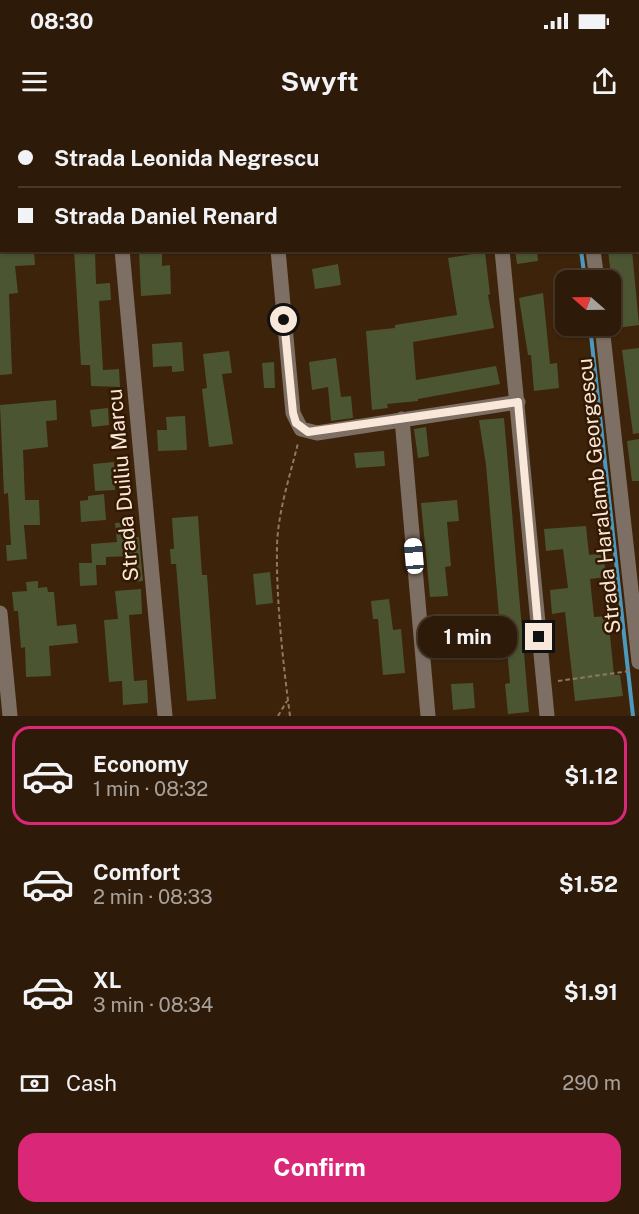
<!DOCTYPE html>
<meta charset="utf-8">
<style>
body{margin:0;font-family:"Public Sans",sans-serif;background:#3a2716;color:#f1f3f6;height:100vh;display:flex;flex-direction:column;font-size:22px;white-space:nowrap}
*{box-sizing:border-box;margin:0}
p{font-size:20px;color:#a7a19c}
.icon{flex:none;width:33px;height:33px;fill:none;stroke:currentColor;stroke-width:2;stroke-linecap:round;stroke-linejoin:round}
.map{position:relative;height:596px;overflow:hidden}
.side{display:flex;flex-direction:column;background:#2e1a08;flex:1}
.side>*{flex:none}
.top-card{position:absolute;left:0px;top:0px;width:639px;height:132px;box-shadow:0 2px 4px #0004,0 0 0 2px #493829;display:grid;align-content:center;height:132px;padding:0 18px;background:#2e1a08}
.needle{width:39px;rotate:290deg}
.tools{position:absolute;left:555px;top:150px;display:grid;gap:12px}
.tools a{display:grid;place-items:center;width:66px;height:66px;border-radius:12px;background:#2e1a08;box-shadow:0 2px 4px #0004,0 0 0 2px #493829;font-size:30px}
.end{position:absolute;width:27px;height:27px;margin:-14px;border:8px solid #f9e7d9;background:#111;box-shadow:0 0 0 3px #111}
.from{border-radius:50%}
.bubble{position:absolute;height:42px;border-radius:18px;background:#2e1a08;box-shadow:0 2px 4px #0004,0 0 0 2px #493829;font-size:20px;font-weight:700;line-height:42px;text-align:center}
.car{position:absolute;width:18px;height:36px;margin:-18px -9px;border-radius:8px;box-shadow:0 0 4px 2px #0007;background:linear-gradient(#fff 24%,#345 0 40%,#fff 0 76%,#345 0 86%,#fff 0)}
.top-card b{display:flex;align-items:center;gap:21px;height:57px;font-size:22px}
.top-card b+b{border-top:2px solid #493829}
.top-card i{width:15px;height:15px;background:#f1f3f6}
ul{padding:10px 0 0;list-style:none}
li{display:flex;align-items:center;gap:18px;height:99px;margin:0 12px 9px;padding:0 6px;border:3px solid transparent;border-radius:18px}
li div{flex:1}
li b{display:block;font-size:22px}
li em{font-style:normal;font-weight:700}
li.on{border-color:#db2777}
li>.icon{width:54px;height:54px;stroke-width:1.5}
.pay{display:flex;align-items:center;gap:15px;height:66px;padding:0 18px;font-size:22px}
.pay p{margin-inline-start:auto}
.button{display:flex;gap:12px;margin-top:auto;padding:12px 18px}
.button a{flex:1;height:69px;border-radius:18px;background:#db2777;color:#fff;font-size:24px;font-weight:700;line-height:69px;text-align:center}
.status{display:flex;justify-content:space-between;align-items:center;height:42px;padding:0 30px;background:#2e1a08;direction:ltr}
.status svg{height:16px;fill:currentColor}
header{display:flex;justify-content:space-between;align-items:center;height:78px;padding:0 18px;background:#2e1a08;font-size:27px;font-weight:700}
.map>svg:first-child{display:block}
.lines{fill:none;stroke-linecap:round;stroke-linejoin:round}
.stream{stroke:#4b99be;stroke-width:4}
.building{fill:#4c5532}
.path{stroke:#8f7864;stroke-width:2;stroke-dasharray:4.5 3;stroke-linecap:butt}
.minor{stroke:#7d6f64;stroke-width:15}
.route{stroke:#f9e7d9;stroke-width:8}
.labels{text-anchor:middle;stroke-width:5;stroke-linejoin:round;paint-order:stroke}
.street-label{font-size:21px;fill:#f9e7d9;stroke:#331901}
</style>
<div class="status"><b>08:30</b><svg viewBox="0 0 49 12"><path d="M0 12V9h3v3zM5 12V6h3v6zM10 12V3h3v9zM15 12V0h3v12zM26 1h20v11H26zM47 4h2v5h-2z"/></svg></div>
<header><svg class="icon" aria-label="menu" viewBox="0 0 24 24"><path d="M4 6h16M4 12h16M4 18h16"/></svg>Swyft<svg class="icon" aria-label="share" viewBox="0 0 24 24"><path d="M12 15V3M7 8l5-5 5 5M5 13v7h14v-7"/></svg></header>
<div class="map">
<svg width="639" height="596" viewBox="0 0 639 596">
<rect width="100%" height="100%" fill="#3d230a"/>
<g class="lines">
<g class="stream">
<polyline points="581,130 585,160"/>
<polyline points="590,206 633,596"/>
</g>
</g>
<g class="building">
<polygon points="0,130 34,130 35,145 15,146 18,173 9,174 12,254 0,255"/>
<polygon points="74,130 95,130 96,164 110,163 111,180 99,181 103,250 119,249 120,267 91,266 90,245 81,245"/>
<polygon points="139,130 162,130 162,146 170,145 171,174 141,176"/>
<polygon points="515,130 537,130 538,141 517,144"/>
<polygon points="608,130 632,130 639,205 617,208"/>
<polygon points="485,132 490,174 488,175 494,208 413,222 416,260 496,246 500,264 418,279 418,281 387,284 388,288 372,290 366,211 395,208 395,205 457,195 448,138"/>
<polygon points="338,144 341,165 315,169 312,149"/>
<polygon points="543,173 550,244 557,243 559,268 534,271 531,235 528,235 519,178"/>
<polygon points="182,222 184,251 172,252 172,246 153,247 152,224"/>
<polygon points="639,228 639,313 633,314 622,230"/>
<polygon points="229,231 232,253 222,254 233,324 209,327 202,269 207,268 203,234"/>
<polygon points="336,238 341,277 351,276 353,298 331,301 328,267 312,270 309,242"/>
<polygon points="274,242 275,268 264,268 262,243"/>
<polygon points="56,280 57,300 46,301 48,327 23,330 25,380 39,380 40,405 24,405 27,439 7,441 6,425 11,425 8,373 4,374 0,285"/>
<polygon points="108,288 109,305 92,307 90,290"/>
<polygon points="185,296 187,330 158,331 157,310 167,310 166,297"/>
<polygon points="504,298 529,592 508,594 505,564 510,563 506,518 501,519 486,345 479,300"/>
<polygon points="426,307 429,336 418,338 414,309"/>
<polygon points="639,319 639,361 632,361 627,321"/>
<polygon points="384,331 385,346 356,348 354,333"/>
<polygon points="114,342 115,370 95,371 93,344"/>
<polygon points="104,374 106,400 81,402 80,381 88,380 88,376"/>
<polygon points="457,380 459,401 447,402 451,446 445,447 448,476 430,477 421,383"/>
<polygon points="198,396 202,455 207,455 216,579 187,581 176,444 171,444 170,429 174,429 172,398"/>
<polygon points="128,402 129,418 139,417 143,461 133,462 131,436 106,437 106,445 96,445 97,465 80,466 79,443 92,443 91,424 117,422 115,403"/>
<polygon points="586,406 589,435 603,433 606,457 590,459 594,497 608,496 614,555 620,555 623,576 575,581 565,492 552,494 550,470 568,468 563,429 546,431 544,409"/>
<polygon points="270,452 273,483 256,485 253,454"/>
<polygon points="38,461 38,468 47,467 48,472 54,472 57,506 76,504 78,523 49,526 51,556 26,557 25,527 21,528 18,491 14,491 12,472 27,471 26,462"/>
<polygon points="141,469 142,494 129,495 134,561 147,560 148,583 123,585 122,561 109,562 104,500 118,499 115,471"/>
<polygon points="389,479 393,510 401,509 405,553 383,555 378,499 373,499 371,481"/>
<polygon points="473,563 475,588 453,590 451,564"/>
</g>
<g class="lines">
<g class="path">
<polyline points="110,0 110,2"/>
<polyline points="123,0 124,2"/>
<polyline points="264,0 264,2"/>
<polyline points="132,2 133,0"/>
<polyline points="558,561 630,551"/>
<polyline points="278,596 287,581"/>
<path d="M290,596C283,543 276,479 277,426C278,391 290,356 298,323"/>
</g>
<g class="minor">
<polyline points="0,0 7,2"/>
<polyline points="487,0 487,2"/>
<polyline points="574,0 574,2"/>
<polyline points="293,2 300,0"/>
<polyline points="638,30 639,29"/>
<polyline points="122,130 165,596"/>
<polyline points="278,130 293,293 301,309 317,313 518,282"/>
<polyline points="502,130 547,596"/>
<polyline points="593,130 597,160"/>
<polyline points="602,206 639,542"/>
<polyline points="402,299 428,596"/>
<polyline points="0,493 10,596"/>
</g>
</g>
<g class="lines">
<polyline class="route" points="284,200 293,293 296,303 308,312 518,282 539,517"/>
</g>
<g class="labels">
<g class="street-label">
<text transform="translate(123 365) rotate(-95)" y="7">Strada Duiliu Marcu</text>
<text transform="translate(599 376) rotate(-96)" y="7">Strada Haralamb Georgescu</text>
</g>
</g>
</svg>
<div class="tools">
<a><svg class="needle" viewBox="-14 -14 28 28"><path d="M0-13l5 13h-10z" fill="#e53935"/><path d="M0 13l5-13h-10z" fill="#a7a19c"/></svg></a>
</div>
<i class="end from" style="left:284px;top:200px"></i>
<i class="end" style="left:539px;top:517px"></i>
<div class="bubble" style="left:418px;top:496px;width:99px">1 min</div>
<i class="car" style="left:414px;top:436px;rotate:355deg"></i>
<div class="top-card">
<b><i class="from"></i>Strada Leonida Negrescu</b>
<b><i></i>Strada Daniel Renard</b>
</div>
</div>
<section class="side">
<ul>
<li class="on"><svg class="icon" aria-label="car" viewBox="0 0 24 24"><path d="M5 17H2v-5l4-1 3-4h7l3 4 3 1v5h-3M9 17h6M6 11h13"/><circle cx="7" cy="17" r="2"/><circle cx="17" cy="17" r="2"/></svg><div><b>Economy</b><p>1 min · 08:32</p></div><em>$1.12</em></li>
<li><svg class="icon" aria-label="car" viewBox="0 0 24 24"><path d="M5 17H2v-5l4-1 3-4h7l3 4 3 1v5h-3M9 17h6M6 11h13"/><circle cx="7" cy="17" r="2"/><circle cx="17" cy="17" r="2"/></svg><div><b>Comfort</b><p>2 min · 08:33</p></div><em>$1.52</em></li>
<li><svg class="icon" aria-label="car" viewBox="0 0 24 24"><path d="M5 17H2v-5l4-1 3-4h7l3 4 3 1v5h-3M9 17h6M6 11h13"/><circle cx="7" cy="17" r="2"/><circle cx="17" cy="17" r="2"/></svg><div><b>XL</b><p>3 min · 08:34</p></div><em>$1.91</em></li>
</ul>
<div class="pay"><svg class="icon" aria-label="cash" viewBox="0 0 24 24"><path d="M3 7h18v10H3z"/><circle cx="12" cy="12" r="2"/></svg>Cash<p>290 m</p></div>
<div class="button"><a>Confirm</a></div>
</section>
